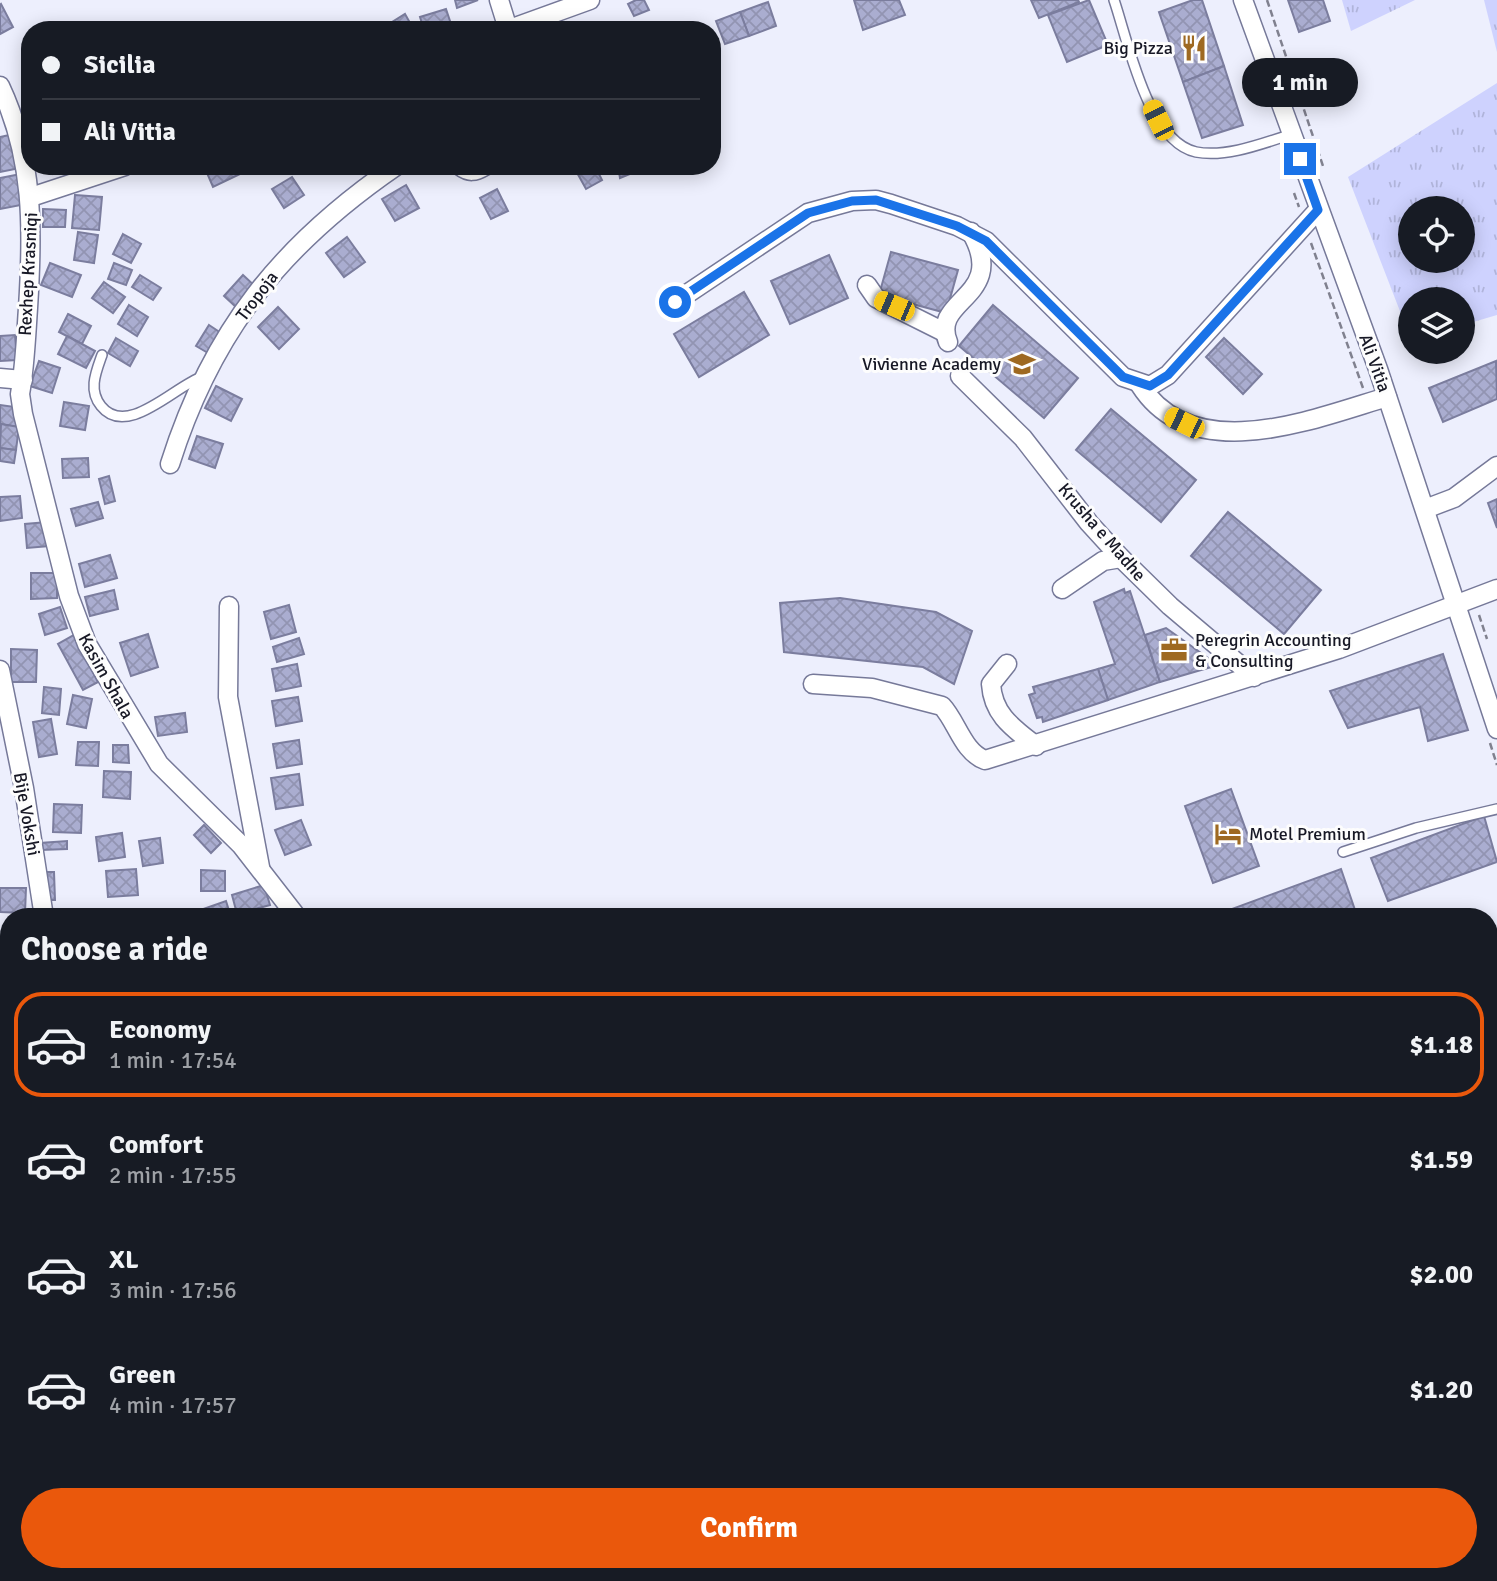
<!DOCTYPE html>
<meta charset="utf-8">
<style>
body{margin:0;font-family:Signika,sans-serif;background:#242831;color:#f1f3f6;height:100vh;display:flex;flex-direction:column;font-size:26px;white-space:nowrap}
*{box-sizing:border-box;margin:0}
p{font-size:23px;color:#9ea1a6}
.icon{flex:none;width:38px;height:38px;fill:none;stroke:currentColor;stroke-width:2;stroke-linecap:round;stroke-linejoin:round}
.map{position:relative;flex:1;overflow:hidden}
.details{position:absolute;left:0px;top:908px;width:1498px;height:674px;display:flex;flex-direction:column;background:#171b24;border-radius:28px 28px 0 0;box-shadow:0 4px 18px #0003}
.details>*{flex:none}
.hud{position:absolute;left:21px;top:21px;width:700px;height:154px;border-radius:28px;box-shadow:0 4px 18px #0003;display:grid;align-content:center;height:154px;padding:0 21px;background:#171b24}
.controls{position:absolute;left:1398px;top:196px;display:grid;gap:14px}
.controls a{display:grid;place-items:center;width:77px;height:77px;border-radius:50%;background:#171b24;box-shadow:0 4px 18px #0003;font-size:35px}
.end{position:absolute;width:32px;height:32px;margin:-16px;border:9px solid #1a73e8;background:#fff;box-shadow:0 0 0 4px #fff}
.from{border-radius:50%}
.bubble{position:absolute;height:49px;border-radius:24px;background:#171b24;box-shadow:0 4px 18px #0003;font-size:23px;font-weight:700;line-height:49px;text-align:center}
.car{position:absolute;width:21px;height:42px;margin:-21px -10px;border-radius:9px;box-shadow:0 0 5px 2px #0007;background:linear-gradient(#f5c518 24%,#345 0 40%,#f5c518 0 76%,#345 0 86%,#f5c518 0)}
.hud b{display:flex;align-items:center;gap:24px;height:66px;font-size:26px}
.hud b+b{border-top:2px solid #363941}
.hud i{width:18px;height:18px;background:#f1f3f6}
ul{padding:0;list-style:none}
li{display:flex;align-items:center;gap:21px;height:105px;margin:0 14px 10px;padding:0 7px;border:4px solid transparent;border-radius:28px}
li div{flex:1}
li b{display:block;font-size:26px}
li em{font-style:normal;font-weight:700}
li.selected{border-color:#ea580c}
li>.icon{width:63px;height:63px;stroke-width:1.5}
h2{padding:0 21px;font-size:32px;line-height:84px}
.cta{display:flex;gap:14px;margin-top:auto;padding:14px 21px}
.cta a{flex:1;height:80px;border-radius:42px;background:#ea580c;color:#fff;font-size:28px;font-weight:700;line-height:80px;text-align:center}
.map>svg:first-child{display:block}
.grass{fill:url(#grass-tufts);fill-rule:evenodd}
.building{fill:url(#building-cross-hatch);stroke:#7b7d9e;stroke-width:2}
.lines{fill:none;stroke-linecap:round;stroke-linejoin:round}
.service-casing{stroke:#767999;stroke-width:12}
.minor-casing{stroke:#767999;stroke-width:21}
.path{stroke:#80818f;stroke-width:2.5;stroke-dasharray:7 3.5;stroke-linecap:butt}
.service{stroke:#fff;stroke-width:9}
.minor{stroke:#fff;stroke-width:18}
.route{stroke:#1a73e8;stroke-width:9}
.labels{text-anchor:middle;stroke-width:6;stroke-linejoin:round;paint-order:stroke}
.poi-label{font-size:18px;fill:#171825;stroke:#fdfdfd;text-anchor:end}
.street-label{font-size:18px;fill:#171825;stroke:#fdfdfd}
</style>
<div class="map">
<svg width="1497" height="1581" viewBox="0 0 1497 1581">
<defs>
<pattern id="grass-tufts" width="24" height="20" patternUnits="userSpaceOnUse" patternTransform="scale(1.75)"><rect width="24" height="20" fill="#ced2fe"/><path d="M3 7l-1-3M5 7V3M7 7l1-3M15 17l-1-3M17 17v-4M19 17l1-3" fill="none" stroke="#b0b4da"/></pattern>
<pattern id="building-cross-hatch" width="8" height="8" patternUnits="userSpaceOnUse" patternTransform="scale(1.75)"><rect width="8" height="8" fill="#aaadd0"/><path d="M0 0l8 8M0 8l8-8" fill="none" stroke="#9294b2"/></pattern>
</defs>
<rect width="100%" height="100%" fill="#edeffd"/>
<g class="grass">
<polygon points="1342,0 1415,0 1351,31"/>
<polygon points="1484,0 1497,0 1497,52"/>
<path d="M1497,83V315L1463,325V299H1410V337L1348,177ZM1463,208V261H1410V208Z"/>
</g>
<g class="building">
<polygon points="455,0 478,0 457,8"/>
<polygon points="636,0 644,0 649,10 634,16 628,4"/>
<polygon points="854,0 899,0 905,15 863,30"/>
<polygon points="1031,0 1078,0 1079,2 1039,18"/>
<polygon points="1089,0 1108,45 1067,62 1048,15"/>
<polygon points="1193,0 1202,0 1224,66 1183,82 1159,12"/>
<polygon points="1288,0 1323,0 1330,21 1299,32"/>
<polygon points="768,2 776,26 749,36 740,12"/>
<polygon points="1,4 13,27 0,34 0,5"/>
<polygon points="446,9 453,30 424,30 420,17"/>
<polygon points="740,12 749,36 725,44 716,21"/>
<polygon points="405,14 414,30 382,30 381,29"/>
<polygon points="1224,66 1243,125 1202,138 1183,82"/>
<polygon points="14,134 20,168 0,172 0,137"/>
<polygon points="48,166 67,166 53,174"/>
<polygon points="204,166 236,166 240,174 213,187"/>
<polygon points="580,166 595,166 602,180 586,189 575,169"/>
<polygon points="618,166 649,166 620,178"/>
<polygon points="21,174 26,204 0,209 0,178"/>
<polygon points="292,177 304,195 284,208 272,189"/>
<polygon points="406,185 419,208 395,221 382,199"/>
<polygon points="497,189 508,211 491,219 480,198"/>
<polygon points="75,195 102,197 99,230 72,228"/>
<polygon points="43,209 66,210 65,227 43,227"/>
<polygon points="78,232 98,235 94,263 74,260"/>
<polygon points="123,234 141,244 131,263 113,254"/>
<polygon points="347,237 365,262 344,277 326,253"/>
<polygon points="891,252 958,270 946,313 879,295"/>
<polygon points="829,255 848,298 790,324 771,281"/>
<polygon points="50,263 81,275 72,297 41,285"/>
<polygon points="114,263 132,270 126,285 108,279"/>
<polygon points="140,275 161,288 153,300 132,287"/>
<polygon points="243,275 256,287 237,308 224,296"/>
<polygon points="104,282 125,297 113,313 92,298"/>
<polygon points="744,292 769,335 699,377 674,334"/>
<polygon points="129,305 148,317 137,336 118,324"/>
<polygon points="993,305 1078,378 1044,418 959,346"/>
<polygon points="278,307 299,329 279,349 258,327"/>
<polygon points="68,314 91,326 82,344 59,332"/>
<polygon points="209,325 221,333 208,353 196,346"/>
<polygon points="15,335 17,360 0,361 0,336"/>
<polygon points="67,336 95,351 86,368 58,354"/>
<polygon points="116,338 138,351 130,366 108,353"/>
<polygon points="1224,338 1262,374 1243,394 1206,357"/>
<polygon points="39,361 60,368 52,393 30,386"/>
<polygon points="1496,361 1497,399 1443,422 1429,388"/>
<polygon points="216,386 242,399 231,421 205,408"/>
<polygon points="64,402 89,406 85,430 60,426"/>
<polygon points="0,405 22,408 19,427 0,424"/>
<polygon points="1111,409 1196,480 1161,522 1076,450"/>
<polygon points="1,424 19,427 16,450 0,448"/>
<polygon points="197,436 223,444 215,468 189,459"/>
<polygon points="0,448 16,450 14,463 0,461"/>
<polygon points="88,458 89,477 63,478 62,459"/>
<polygon points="109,476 115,501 105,504 99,479"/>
<polygon points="20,496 22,518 0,521 0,497"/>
<polygon points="1497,499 1497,528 1488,503"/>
<polygon points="98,502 103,518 76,526 71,509"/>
<polygon points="1228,512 1321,590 1284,634 1191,556"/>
<polygon points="47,522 49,546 27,548 25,524"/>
<polygon points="110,555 117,578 85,587 79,564"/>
<polygon points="31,573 57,573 57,598 31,599"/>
<polygon points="1124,589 1125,593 1130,591 1160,682 1108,700 1098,669 1115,664 1094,602"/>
<polygon points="114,590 118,609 90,616 85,597"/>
<polygon points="840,598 936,612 972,631 954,684 923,667 784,652 780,603"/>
<polygon points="289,605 296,632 271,639 264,612"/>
<polygon points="60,607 67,628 45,635 39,614"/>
<polygon points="1166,628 1218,665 1160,682 1145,635"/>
<polygon points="148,634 158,667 131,676 120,643"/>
<polygon points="74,635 98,682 83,690 58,644"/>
<polygon points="299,638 304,654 277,662 273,647"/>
<polygon points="11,649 37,650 36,682 11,682"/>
<polygon points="1443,654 1468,730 1428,741 1420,707 1348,728 1330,691"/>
<polygon points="297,664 301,686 276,691 272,669"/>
<polygon points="1098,669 1108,700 1043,722 1042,717 1037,718 1029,695 1035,693 1033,687"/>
<polygon points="44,687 61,689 59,715 42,713"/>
<polygon points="73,695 92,699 86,728 67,724"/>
<polygon points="298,697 302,721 276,726 272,701"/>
<polygon points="185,713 187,732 158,736 155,717"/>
<polygon points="51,719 57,754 39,757 33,722"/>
<polygon points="299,740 302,764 277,768 273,744"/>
<polygon points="78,742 99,742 98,766 76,765"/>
<polygon points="113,745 128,745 129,763 113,762"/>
<polygon points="104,771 131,772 130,799 103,797"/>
<polygon points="299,774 303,805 276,809 271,778"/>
<polygon points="1231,789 1259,866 1213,883 1185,806"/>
<polygon points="54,804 82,805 81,833 53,832"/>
<polygon points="1484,816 1497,862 1388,901 1371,858"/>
<polygon points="301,820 311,845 285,855 275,830"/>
<polygon points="204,825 221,843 211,853 194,835"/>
<polygon points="122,833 125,857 99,861 96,837"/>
<polygon points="160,838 163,863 143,866 139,841"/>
<polygon points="67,841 67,849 41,850 40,843"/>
<polygon points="136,869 138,895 108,897 106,871"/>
<polygon points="1341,869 1356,913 1346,917 1231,917 1229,910"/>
<polygon points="201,870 225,871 225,891 201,891"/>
<polygon points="45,872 54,872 55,900 46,900"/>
<polygon points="264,885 270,905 237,914 232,895"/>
<polygon points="0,888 26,888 25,913 0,912"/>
<polygon points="226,901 231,917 206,917 203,909"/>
<polygon points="0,940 9,941 9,990 0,988"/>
<polygon points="0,1028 9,1030 9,1061 0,1058"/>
<polygon points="9,1113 9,1136 6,1136 4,1114"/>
<polygon points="0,1187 5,1187 3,1210 0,1210"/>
<polygon points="0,1280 9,1282 9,1307 0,1305"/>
<polygon points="9,1315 9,1340 4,1339"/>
<polygon points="9,1380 9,1400 4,1399"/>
<polygon points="0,1404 9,1406 9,1431 0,1429"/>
<polygon points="0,1469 9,1471 9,1505 0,1503"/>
<polygon points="0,1510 9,1512 6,1543 0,1542"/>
<polygon points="1315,1573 1382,1573 1390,1581 1323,1581"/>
<polygon points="1414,1573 1475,1573 1480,1579 1421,1581"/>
</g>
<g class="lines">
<g class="service-casing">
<g id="service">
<path d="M1114,0C1128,41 1148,142 1196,152C1226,158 1264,143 1292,134"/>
<path d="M102,355C96,372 88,390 101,406C127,439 176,385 202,377"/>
<polyline points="1343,852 1416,828 1497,809"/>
</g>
</g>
<g class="minor-casing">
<g id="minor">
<polyline points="499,0 508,29"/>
<polyline points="1243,0 1378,369 1497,729"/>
<polyline points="507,30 590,0"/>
<path d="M0,86C34,158 33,230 28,308C26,337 25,366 20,394L23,414L69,596L87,644L159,764L241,845L297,917"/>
<path d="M460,166C469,173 475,172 485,166"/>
<polyline points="31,197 125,166"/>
<polyline points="867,285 876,298 944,332"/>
<polyline points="675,302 808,213 852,201 876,200 891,204 957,226 986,241 1123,377 1150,386 1168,375 1318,210"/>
<path d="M948,342C930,298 1009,298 971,232"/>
<polyline points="960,376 1023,438 1089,523 1121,558 1170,606 1254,677"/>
<polyline points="0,378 23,380"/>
<path d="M1140,385C1193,468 1313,419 1387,397"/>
<path d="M170,464C212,331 281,245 396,166"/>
<polyline points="1425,509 1454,498 1497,466"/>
<polyline points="1062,589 1103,561 1121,558"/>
<polyline points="229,606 228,697 260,867"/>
<path d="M1007,664L991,684C993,715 1013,728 1036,746"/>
<polyline points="0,670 24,788 44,917"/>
<path d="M813,684L872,688L942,706C957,722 963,752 985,760L1339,649L1497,589"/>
<polyline points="0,1076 9,1077"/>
<polyline points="0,1243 9,1245"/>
<polyline points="0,1347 9,1349"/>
<polyline points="0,1448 9,1450"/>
<polyline points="1489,1527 1497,1555"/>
</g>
</g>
<g class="path">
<polyline points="1267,0 1324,169"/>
<polyline points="1294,193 1299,207"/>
<polyline points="1311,243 1363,388"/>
<polyline points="1479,615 1487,639"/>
<polyline points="1490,743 1497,765"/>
<polyline points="718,1573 723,1581"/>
</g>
<use href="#service" class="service"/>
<use href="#minor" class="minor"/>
</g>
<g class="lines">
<polyline class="route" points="675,302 808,213 852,201 876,200 957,226 986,241 1123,377 1150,386 1168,375 1318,210 1300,159"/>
</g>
<defs>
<g id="restaurant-bare" transform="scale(2.1)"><path d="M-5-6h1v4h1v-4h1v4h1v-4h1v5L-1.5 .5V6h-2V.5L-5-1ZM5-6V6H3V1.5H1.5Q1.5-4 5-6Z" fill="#9e6921" stroke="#fdfdfd" stroke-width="2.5" paint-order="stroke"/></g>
<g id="school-bare" transform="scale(2.1)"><path d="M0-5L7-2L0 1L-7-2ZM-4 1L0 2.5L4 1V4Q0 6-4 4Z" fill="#9e6921" stroke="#fdfdfd" stroke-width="2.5" paint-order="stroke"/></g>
<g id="office-bare" transform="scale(2.1)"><path d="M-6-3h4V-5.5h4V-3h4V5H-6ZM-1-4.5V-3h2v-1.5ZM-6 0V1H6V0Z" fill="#9e6921" stroke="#fdfdfd" stroke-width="2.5" paint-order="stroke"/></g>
<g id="hotel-bare" transform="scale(2.1)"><path d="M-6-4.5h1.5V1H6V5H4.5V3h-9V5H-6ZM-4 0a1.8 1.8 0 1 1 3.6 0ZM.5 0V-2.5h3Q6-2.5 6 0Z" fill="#9e6921" stroke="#fdfdfd" stroke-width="2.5" paint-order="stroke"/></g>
</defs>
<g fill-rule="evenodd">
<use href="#restaurant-bare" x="1194" y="48"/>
<use href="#school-bare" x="1022" y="364"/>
<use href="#office-bare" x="1174" y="650"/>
<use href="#hotel-bare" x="1228" y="834"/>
</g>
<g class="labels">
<g class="poi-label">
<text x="1173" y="54">Big Pizza</text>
<text x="1001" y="370">Vivienne Academy</text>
<text x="1195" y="646" text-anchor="start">Peregrin Accounting<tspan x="1195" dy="21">&amp; Consulting</tspan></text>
<text x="1249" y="840" text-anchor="start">Motel Premium</text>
</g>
<g class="street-label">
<text transform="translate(28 274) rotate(-87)" y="6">Rexhep Krasniqi</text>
<text transform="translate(257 296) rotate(-53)" y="6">Tropoja</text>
<text transform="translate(1375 363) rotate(70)" y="6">Ali Vitia</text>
<text transform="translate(1102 532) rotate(49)" y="6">Krusha e Madhe</text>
<text transform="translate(106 676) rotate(61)" y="6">Kasim Shala</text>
<text transform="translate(27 814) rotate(80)" y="6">Bije Vokshi</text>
</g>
</g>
</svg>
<div class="controls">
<a><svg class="icon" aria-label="locate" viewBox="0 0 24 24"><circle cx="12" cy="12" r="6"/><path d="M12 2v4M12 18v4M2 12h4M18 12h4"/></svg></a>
<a><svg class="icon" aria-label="layers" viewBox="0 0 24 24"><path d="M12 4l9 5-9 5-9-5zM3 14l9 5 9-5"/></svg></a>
</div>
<i class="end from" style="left:675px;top:302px"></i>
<i class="end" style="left:1300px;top:159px"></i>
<div class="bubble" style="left:1242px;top:58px;width:116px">1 min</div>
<i class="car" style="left:1158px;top:120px;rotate:334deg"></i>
<i class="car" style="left:894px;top:306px;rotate:293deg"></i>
<i class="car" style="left:1184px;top:423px;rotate:296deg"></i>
<div class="hud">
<b><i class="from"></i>Sicilia</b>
<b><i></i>Ali Vitia</b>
</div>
<section class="details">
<h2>Choose a ride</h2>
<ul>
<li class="selected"><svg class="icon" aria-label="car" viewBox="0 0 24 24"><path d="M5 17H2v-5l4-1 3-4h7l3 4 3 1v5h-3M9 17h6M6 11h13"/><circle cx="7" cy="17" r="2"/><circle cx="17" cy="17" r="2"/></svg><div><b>Economy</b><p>1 min · 17:54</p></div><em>$1.18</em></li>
<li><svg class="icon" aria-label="car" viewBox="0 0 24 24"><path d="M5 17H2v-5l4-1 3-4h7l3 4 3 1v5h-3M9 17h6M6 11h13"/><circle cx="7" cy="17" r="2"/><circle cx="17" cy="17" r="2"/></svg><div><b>Comfort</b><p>2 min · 17:55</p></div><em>$1.59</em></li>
<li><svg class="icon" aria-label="car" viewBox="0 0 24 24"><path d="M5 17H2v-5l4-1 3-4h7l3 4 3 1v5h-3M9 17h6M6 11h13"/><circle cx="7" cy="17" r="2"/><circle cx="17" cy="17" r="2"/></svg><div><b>XL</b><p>3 min · 17:56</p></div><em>$2.00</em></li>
<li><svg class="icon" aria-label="car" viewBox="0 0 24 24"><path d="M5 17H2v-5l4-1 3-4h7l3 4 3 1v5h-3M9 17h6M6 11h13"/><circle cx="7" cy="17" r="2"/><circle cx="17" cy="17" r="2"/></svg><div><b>Green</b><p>4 min · 17:57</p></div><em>$1.20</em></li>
</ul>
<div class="cta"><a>Confirm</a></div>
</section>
</div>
